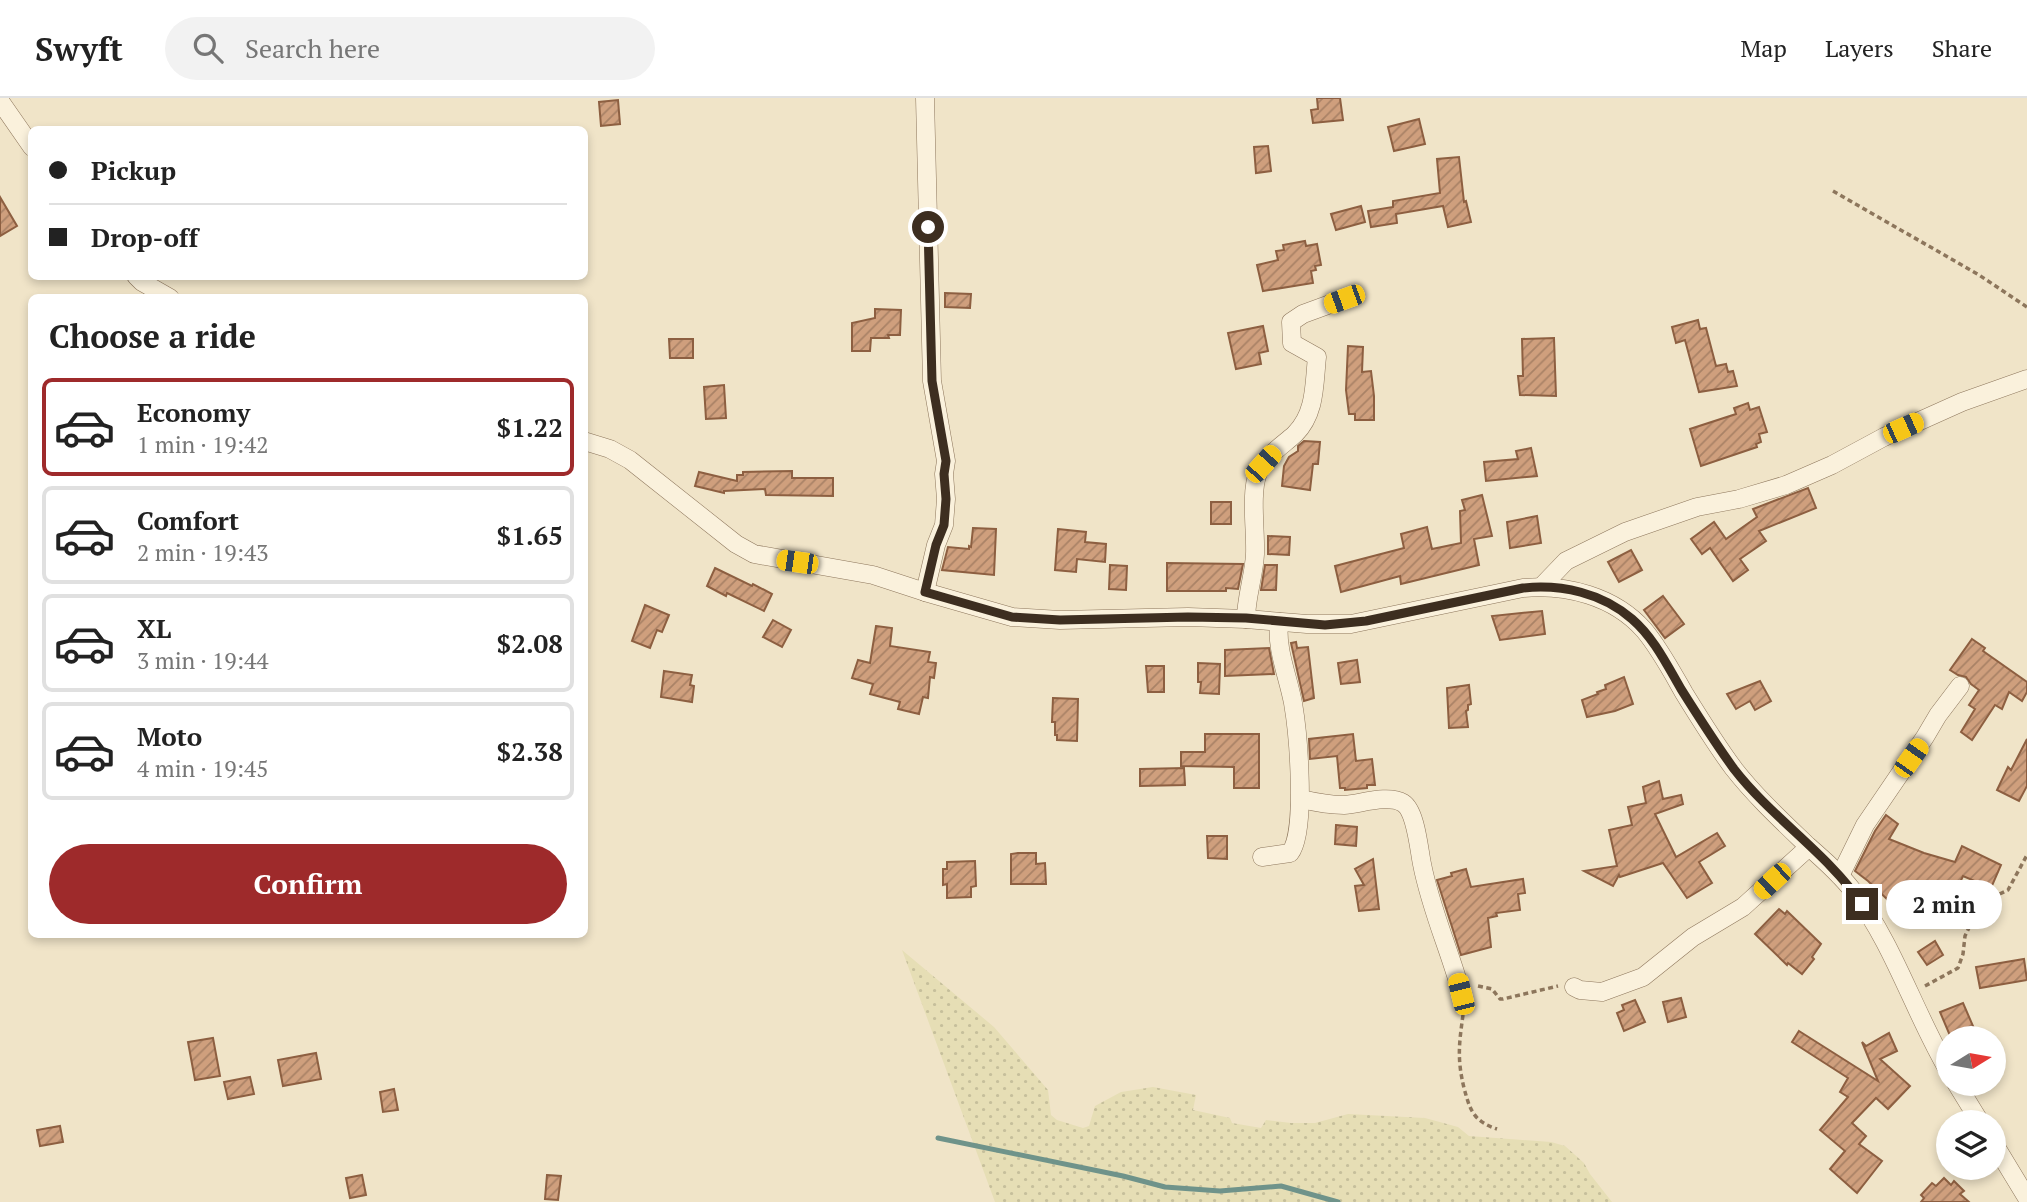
<!DOCTYPE html>
<meta charset="utf-8">
<style>
body{margin:0;font-family:"PT Serif",serif;background:#f2f2f2;color:#222;height:100vh;display:flex;flex-direction:column;font-size:26px;white-space:nowrap}
*{box-sizing:border-box;margin:0}
p{font-size:23px;color:#767676}
.icon{flex:none;width:38px;height:38px;fill:none;stroke:currentColor;stroke-width:2;stroke-linecap:round;stroke-linejoin:round}
.map{position:relative;flex:1;overflow:hidden}
.sheet{position:absolute;left:28px;top:196px;width:560px;height:644px;display:flex;flex-direction:column;background:#fff;border-radius:10px;box-shadow:0 4px 10px #0003}
.sheet>*{flex:none}
.hud{position:absolute;left:28px;top:28px;width:560px;height:154px;border-radius:10px;box-shadow:0 4px 10px #0003;display:grid;align-content:center;height:154px;padding:0 21px;background:#fff}
.needle{width:46px;rotate:79deg}
.tools{position:absolute;left:1936px;top:928px;display:grid;gap:14px}
.tools a{display:grid;place-items:center;width:70px;height:70px;border-radius:50%;background:#fff;box-shadow:0 4px 10px #0003;font-size:35px}
.end{position:absolute;width:32px;height:32px;margin:-16px;border:9px solid #3d2e20;background:#fff;box-shadow:0 0 0 4px #fff}
.from{border-radius:50%}
.bubble{position:absolute;height:49px;border-radius:24px;background:#fff;box-shadow:0 4px 10px #0003;font-size:23px;font-weight:700;line-height:49px;text-align:center}
.car{position:absolute;width:21px;height:42px;margin:-21px -10px;border-radius:9px;box-shadow:0 0 5px 2px #0007;background:linear-gradient(#f5c518 24%,#345 0 40%,#f5c518 0 76%,#345 0 86%,#f5c518 0)}
.hud b{display:flex;align-items:center;gap:24px;height:66px;font-size:26px}
.hud b+b{border-top:2px solid #e0e0e0}
.hud i{width:18px;height:18px;background:#222}
ul{padding:0;list-style:none}
li{display:flex;align-items:center;gap:21px;height:98px;margin:0 14px 10px;padding:0 7px;border:4px solid #e0e0e0;border-radius:10px}
li div{flex:1}
li b{display:block;font-size:26px}
li em{font-style:normal;font-weight:700}
li.selected{border-color:#9e2a2b}
li>.icon{width:63px;height:63px;stroke-width:1.5}
h2{padding:0 21px;font-size:32px;line-height:84px}
.action{display:flex;gap:14px;margin-top:auto;padding:14px 21px}
.action a{flex:1;height:80px;border-radius:42px;background:#9e2a2b;color:#fff;font-size:28px;font-weight:700;line-height:80px;text-align:center}
header{display:flex;align-items:center;gap:42px;box-sizing:border-box;height:98px;padding:0 35px;background:#fff;border-bottom:2px solid #e0e0e0}
header strong{font-size:33px}
nav{display:flex;gap:38px;margin-inline-start:auto;font-size:24px}
.search{width:490px;height:63px;background:#f2f2f2;display:flex;align-items:center;gap:18px;box-sizing:border-box;padding:0 24px;border-radius:38px;color:#767676;font-size:26px}
.map>svg:first-child{display:block}
.farmland{fill:url(#farmland-dots)}
.lines{fill:none;stroke-linecap:round;stroke-linejoin:round}
.stream{stroke:#6f938a;stroke-width:5}
.building{fill:url(#building-hatch);stroke:#8d5f41;stroke-width:2}
.minor-casing{stroke:#8d765c;stroke-width:19}
.path{stroke:#8d765c;stroke-width:3.5;stroke-dasharray:5 3.5;stroke-linecap:butt}
.minor{stroke:#faf1dc;stroke-width:18}
.route{stroke:#3d2e20;stroke-width:9}
</style>
<header>
<strong>Swyft</strong>
<div class="search"><svg class="icon" aria-label="search" viewBox="0 0 24 24"><circle cx="10" cy="10" r="6"/><path d="M15 15l6 6"/></svg>Search here</div>
<nav><a>Map</a><a>Layers</a><a>Share</a></nav>
</header>
<div class="map">
<svg width="2027" height="1104" viewBox="0 0 2027 1104">
<defs>
<pattern id="farmland-dots" width="8" height="8" patternUnits="userSpaceOnUse" patternTransform="scale(1.75)"><rect width="8" height="8" fill="#e6deb5"/><path d="M2 2h.1M6 6h.1" fill="none" stroke="#c6bf9b" stroke-width="1.8" stroke-linecap="round"/></pattern>
<pattern id="building-hatch" width="6" height="6" patternUnits="userSpaceOnUse" patternTransform="scale(1.75)"><rect width="6" height="6" fill="#cf9f7d"/><path d="M-1 1l2-2M0 6l6-6M5 7l2-2" fill="none" stroke="#a98266"/></pattern>
</defs>
<rect width="100%" height="100%" fill="#f0e4c8"/>
<polygon class="farmland" points="902,852 994,929 1048,992 1051,1017 1057,1022 1083,1030 1089,1028 1095,1008 1121,994 1153,989 1196,997 1193,1012 1230,1020 1232,1025 1261,1030 1266,1022 1291,1025 1315,1025 1348,1016 1425,1020 1458,1029 1469,1038 1551,1044 1565,1048 1584,1065 1590,1076 1612,1104 995,1104"/>
<g class="lines">
<polyline class="stream" points="938,1040 1123,1078 1165,1089 1220,1093 1281,1088 1338,1104"/>
</g>
<g class="building">
<polygon points="1317,0 1340,0 1343,22 1313,25 1311,12 1318,11"/>
<polygon points="618,2 620,26 601,28 599,4"/>
<polygon points="1419,21 1425,46 1394,53 1388,29"/>
<polygon points="1268,48 1271,73 1256,75 1254,49"/>
<polygon points="1459,59 1464,104 1466,103 1471,124 1448,129 1443,108 1396,116 1397,125 1371,129 1368,113 1393,109 1393,103 1440,95 1437,61"/>
<polygon points="0,99 17,128 0,138"/>
<polygon points="1361,108 1365,124 1336,132 1331,116"/>
<polygon points="1305,143 1306,148 1317,146 1321,167 1315,168 1316,172 1311,173 1313,185 1263,193 1257,167 1278,162 1276,153 1284,152 1283,147"/>
<polygon points="945,195 971,196 970,210 945,209"/>
<polygon points="875,211 901,212 900,237 888,237 889,240 871,240 870,253 852,253 852,225 875,220"/>
<polygon points="1698,222 1700,231 1706,230 1716,268 1726,266 1728,274 1733,273 1737,288 1699,294 1685,242 1676,245 1672,229"/>
<polygon points="1263,228 1268,253 1259,255 1261,266 1236,271 1228,235"/>
<polygon points="1554,240 1556,298 1520,297 1518,278 1523,278 1522,241"/>
<polygon points="669,241 693,241 693,260 670,260"/>
<polygon points="1348,248 1363,249 1362,274 1371,273 1374,298 1374,322 1355,322 1355,316 1349,316 1346,292"/>
<polygon points="724,287 726,320 706,321 704,289"/>
<polygon points="1748,305 1750,312 1759,309 1767,334 1759,336 1761,344 1756,346 1757,349 1701,368 1690,331 1736,316 1734,310"/>
<polygon points="1304,343 1320,344 1318,366 1313,366 1310,392 1282,388 1284,368 1289,359 1298,353 1298,348"/>
<polygon points="1531,350 1537,378 1486,383 1484,364 1518,361 1516,353"/>
<polygon points="792,373 792,380 833,380 833,398 766,397 765,391 724,393 724,395 695,388 699,374 737,383 737,377 743,377 743,374"/>
<polygon points="1808,390 1816,410 1759,433 1766,443 1740,461 1748,472 1733,483 1710,450 1702,456 1691,441 1714,424 1726,441 1757,419 1753,411"/>
<polygon points="1482,397 1492,438 1474,441 1479,467 1401,486 1400,478 1341,494 1335,468 1404,450 1401,436 1427,429 1432,451 1461,445 1460,413 1465,412 1462,402"/>
<rect x="1211" y="404" width="20" height="22"/>
<polygon points="1537,418 1541,445 1510,450 1507,424"/>
<polygon points="973,430 996,431 994,477 942,472 948,449 969,451 969,448 971,449"/>
<polygon points="1058,431 1086,434 1085,444 1106,446 1105,464 1077,461 1076,474 1055,472"/>
<polygon points="1268,438 1290,439 1289,457 1268,456"/>
<polygon points="1631,452 1642,472 1619,484 1608,464"/>
<polygon points="1167,465 1243,466 1238,491 1226,490 1226,493 1167,493"/>
<polygon points="1110,467 1127,468 1126,492 1109,491"/>
<polygon points="1265,467 1277,467 1276,492 1261,492"/>
<polygon points="715,470 752,488 753,486 772,496 764,513 727,495 726,498 707,488"/>
<polygon points="1663,498 1684,526 1665,540 1644,512"/>
<polygon points="645,507 669,517 662,534 657,532 650,550 632,543"/>
<polygon points="1542,513 1545,536 1500,542 1492,518"/>
<polygon points="773,522 791,532 782,549 763,539"/>
<polygon points="876,528 892,530 890,548 930,554 928,564 936,565 934,580 930,579 928,600 923,599 919,616 898,611 900,604 870,596 873,586 852,580 858,562 870,565"/>
<polygon points="1972,541 1985,550 1983,553 2027,584 2027,594 2022,603 2009,594 2002,611 1995,607 1972,642 1961,634 1975,611 1969,607 1979,592 1971,586 1966,579 1958,577 1950,572"/>
<polygon points="1296,544 1297,550 1308,549 1314,600 1304,603 1291,545"/>
<polygon points="1269,550 1274,576 1225,578 1225,552"/>
<polygon points="1357,562 1360,584 1341,586 1338,565"/>
<polygon points="1198,565 1220,566 1219,596 1200,595 1201,584 1198,584"/>
<polygon points="1146,568 1164,568 1164,594 1148,594"/>
<polygon points="664,573 692,577 690,587 694,588 692,604 661,599"/>
<polygon points="1624,579 1633,606 1615,613 1587,619 1582,602 1598,596 1597,594 1606,591 1605,587"/>
<polygon points="1760,583 1771,603 1755,612 1750,603 1736,611 1727,596"/>
<polygon points="1469,587 1471,606 1468,607 1468,612 1466,613 1468,629 1449,630 1447,590"/>
<polygon points="1053,600 1078,601 1077,643 1057,642 1057,637 1055,637 1055,624 1052,624"/>
<polygon points="1205,636 1259,636 1259,690 1234,690 1234,669 1181,668 1181,654 1205,654"/>
<polygon points="1353,636 1356,663 1372,661 1375,687 1367,687 1367,690 1345,692 1345,690 1340,690 1337,658 1310,661 1309,641"/>
<polygon points="2027,641 2027,688 2019,703 1997,692 2008,669 2011,672"/>
<polygon points="1184,670 1185,687 1140,688 1140,671"/>
<polygon points="1659,683 1663,701 1681,697 1683,706 1655,716 1676,759 1717,735 1725,748 1699,764 1712,785 1687,800 1663,765 1620,779 1619,777 1613,788 1584,773 1617,768 1609,732 1632,727 1628,709 1646,705 1643,689"/>
<polygon points="1886,717 1898,726 1889,741 1924,755 1955,764 1962,748 2001,767 1991,790 1963,778 1948,810 1939,806 1921,824 1914,818 1910,823 1868,783 1855,773 1875,733"/>
<polygon points="1336,727 1357,729 1356,748 1335,746"/>
<polygon points="1207,738 1227,738 1227,761 1208,760"/>
<polygon points="1018,755 1036,755 1036,766 1045,765 1046,786 1011,786 1011,756"/>
<polygon points="1373,761 1379,811 1359,813 1355,788 1364,787 1355,771"/>
<polygon points="975,763 976,788 971,789 971,799 947,800 947,786 943,787 943,771 947,771 947,764"/>
<polygon points="1466,771 1471,789 1523,781 1525,795 1518,796 1520,812 1496,815 1497,818 1488,820 1491,849 1461,857 1437,782 1452,778 1451,775"/>
<polygon points="1779,811 1785,816 1787,813 1821,846 1812,859 1814,861 1802,876 1788,865 1787,867 1755,836"/>
<polygon points="1935,843 1943,857 1927,867 1918,854"/>
<polygon points="2024,861 2027,882 1980,890 1976,869"/>
<polygon points="1681,900 1686,919 1668,924 1663,904"/>
<polygon points="1635,902 1645,924 1624,933 1617,915 1624,912 1622,907"/>
<polygon points="1963,905 1976,935 1967,940 1951,940 1940,914"/>
<polygon points="1799,933 1878,983 1862,944 1866,948 1889,935 1897,953 1880,961 1910,988 1888,1011 1876,1000 1852,1025 1866,1038 1859,1046 1882,1063 1857,1095 1830,1071 1845,1053 1820,1032 1848,999 1840,994 1848,980 1792,944"/>
<polygon points="213,940 220,978 195,982 188,944"/>
<polygon points="316,955 321,981 283,988 278,962"/>
<polygon points="250,979 254,996 228,1001 224,984"/>
<polygon points="394,991 398,1012 383,1014 380,994"/>
<polygon points="60,1028 63,1044 40,1048 37,1032"/>
<polygon points="362,1077 366,1097 350,1100 346,1080"/>
<polygon points="547,1077 561,1078 558,1102 545,1101"/>
<polygon points="1944,1080 1951,1087 1954,1083 1964,1093 1960,1096 1969,1104 1921,1104 1924,1100 1921,1097 1932,1085 1936,1088"/>
</g>
<g class="lines">
<g class="minor-casing">
<g id="minor">
<polyline points="925,0 932,283 946,363 944,376 946,401 944,427 936,447 925,494"/>
<polyline points="0,3 32,49"/>
<polyline points="136,178 142,184 170,200"/>
<path d="M584,343L610,351L630,362L736,446L754,456L873,477L925,494L1012,519L1060,522L1188,519L1246,521L1307,526H1351L1523,490C1566,486 1614,498 1644,532C1660,551 1672,574 1684,595C1700,621 1716,647 1734,671C1756,699 1782,723 1808,748C1824,762 1840,776 1853,793C1894,847 1914,914 1948,972"/>
<polyline points="1542,488 1566,463 1625,434 1697,409 1739,401 1786,387 1832,367 1884,339 1962,304 2027,281"/>
<path d="M1246,521C1246,499 1254,478 1255,456C1256,434 1250,395 1258,375C1266,357 1282,348 1295,336C1316,315 1314,286 1317,259L1292,245L1291,224L1303,216L1344,201"/>
<path d="M1301,701C1314,704 1330,707 1344,707C1360,706 1388,696 1403,705C1416,713 1419,752 1422,766C1431,813 1451,855 1463,901"/>
<path d="M1262,759L1290,755C1307,734 1298,634 1293,605C1288,578 1276,552 1279,524"/>
<polyline points="1840,778 1865,727 1925,639 1938,617 1960,588"/>
<polyline points="1574,889 1580,892 1602,894 1643,879 1693,839 1743,809 1809,749"/>
<polyline points="1956,985 1980,1024"/>
<polyline points="1993,1044 2027,1100"/>
</g>
</g>
<g class="path">
<polyline points="1833,93 1979,177 2027,209"/>
<polyline points="1478,888 1492,891 1500,901 1503,901 1558,888"/>
<polyline points="1925,888 1958,870 1963,856 1965,838 1976,815 1983,804 2008,792 2027,757"/>
<path d="M1463,917C1459,946 1457,961 1464,990C1470,1012 1473,1023 1497,1031"/>
</g>
<use href="#minor" class="minor"/>
</g>
<g class="lines">
<path class="route" d="M928,129L932,283L946,363L944,376L946,401L944,427L936,447L925,494L1012,519L1060,522L1188,519L1246,520L1325,527L1366,523L1523,490C1562,486 1602,495 1632,521C1654,540 1667,567 1681,591C1698,618 1715,645 1734,671C1772,720 1827,755 1862,806"/>
</g>
</svg>
<div class="tools">
<a><svg class="needle" viewBox="-14 -14 28 28"><path d="M0-13l5 13h-10z" fill="#e53935"/><path d="M0 13l5-13h-10z" fill="#767676"/></svg></a>
<a><svg class="icon" aria-label="layers" viewBox="0 0 24 24"><path d="M12 4l9 5-9 5-9-5zM3 14l9 5 9-5"/></svg></a>
</div>
<i class="end from" style="left:928px;top:129px"></i>
<i class="end" style="left:1862px;top:806px"></i>
<div class="bubble" style="left:1886px;top:782px;width:116px">2 min</div>
<i class="car" style="left:1344px;top:201px;rotate:250deg"></i>
<i class="car" style="left:1903px;top:330px;rotate:66deg"></i>
<i class="car" style="left:1263px;top:366px;rotate:42deg"></i>
<i class="car" style="left:797px;top:464px;rotate:278deg"></i>
<i class="car" style="left:1911px;top:660px;rotate:35deg"></i>
<i class="car" style="left:1772px;top:783px;rotate:227deg"></i>
<i class="car" style="left:1461px;top:896px;rotate:346deg"></i>
<div class="hud">
<b><i class="from"></i>Pickup</b>
<b><i></i>Drop-off</b>
</div>
<section class="sheet">
<h2>Choose a ride</h2>
<ul>
<li class="selected"><svg class="icon" aria-label="car" viewBox="0 0 24 24"><path d="M5 17H2v-5l4-1 3-4h7l3 4 3 1v5h-3M9 17h6M6 11h13"/><circle cx="7" cy="17" r="2"/><circle cx="17" cy="17" r="2"/></svg><div><b>Economy</b><p>1 min · 19:42</p></div><em>$1.22</em></li>
<li><svg class="icon" aria-label="car" viewBox="0 0 24 24"><path d="M5 17H2v-5l4-1 3-4h7l3 4 3 1v5h-3M9 17h6M6 11h13"/><circle cx="7" cy="17" r="2"/><circle cx="17" cy="17" r="2"/></svg><div><b>Comfort</b><p>2 min · 19:43</p></div><em>$1.65</em></li>
<li><svg class="icon" aria-label="car" viewBox="0 0 24 24"><path d="M5 17H2v-5l4-1 3-4h7l3 4 3 1v5h-3M9 17h6M6 11h13"/><circle cx="7" cy="17" r="2"/><circle cx="17" cy="17" r="2"/></svg><div><b>XL</b><p>3 min · 19:44</p></div><em>$2.08</em></li>
<li><svg class="icon" aria-label="car" viewBox="0 0 24 24"><path d="M5 17H2v-5l4-1 3-4h7l3 4 3 1v5h-3M9 17h6M6 11h13"/><circle cx="7" cy="17" r="2"/><circle cx="17" cy="17" r="2"/></svg><div><b>Moto</b><p>4 min · 19:45</p></div><em>$2.38</em></li>
</ul>
<div class="action"><a>Confirm</a></div>
</section>
</div>
